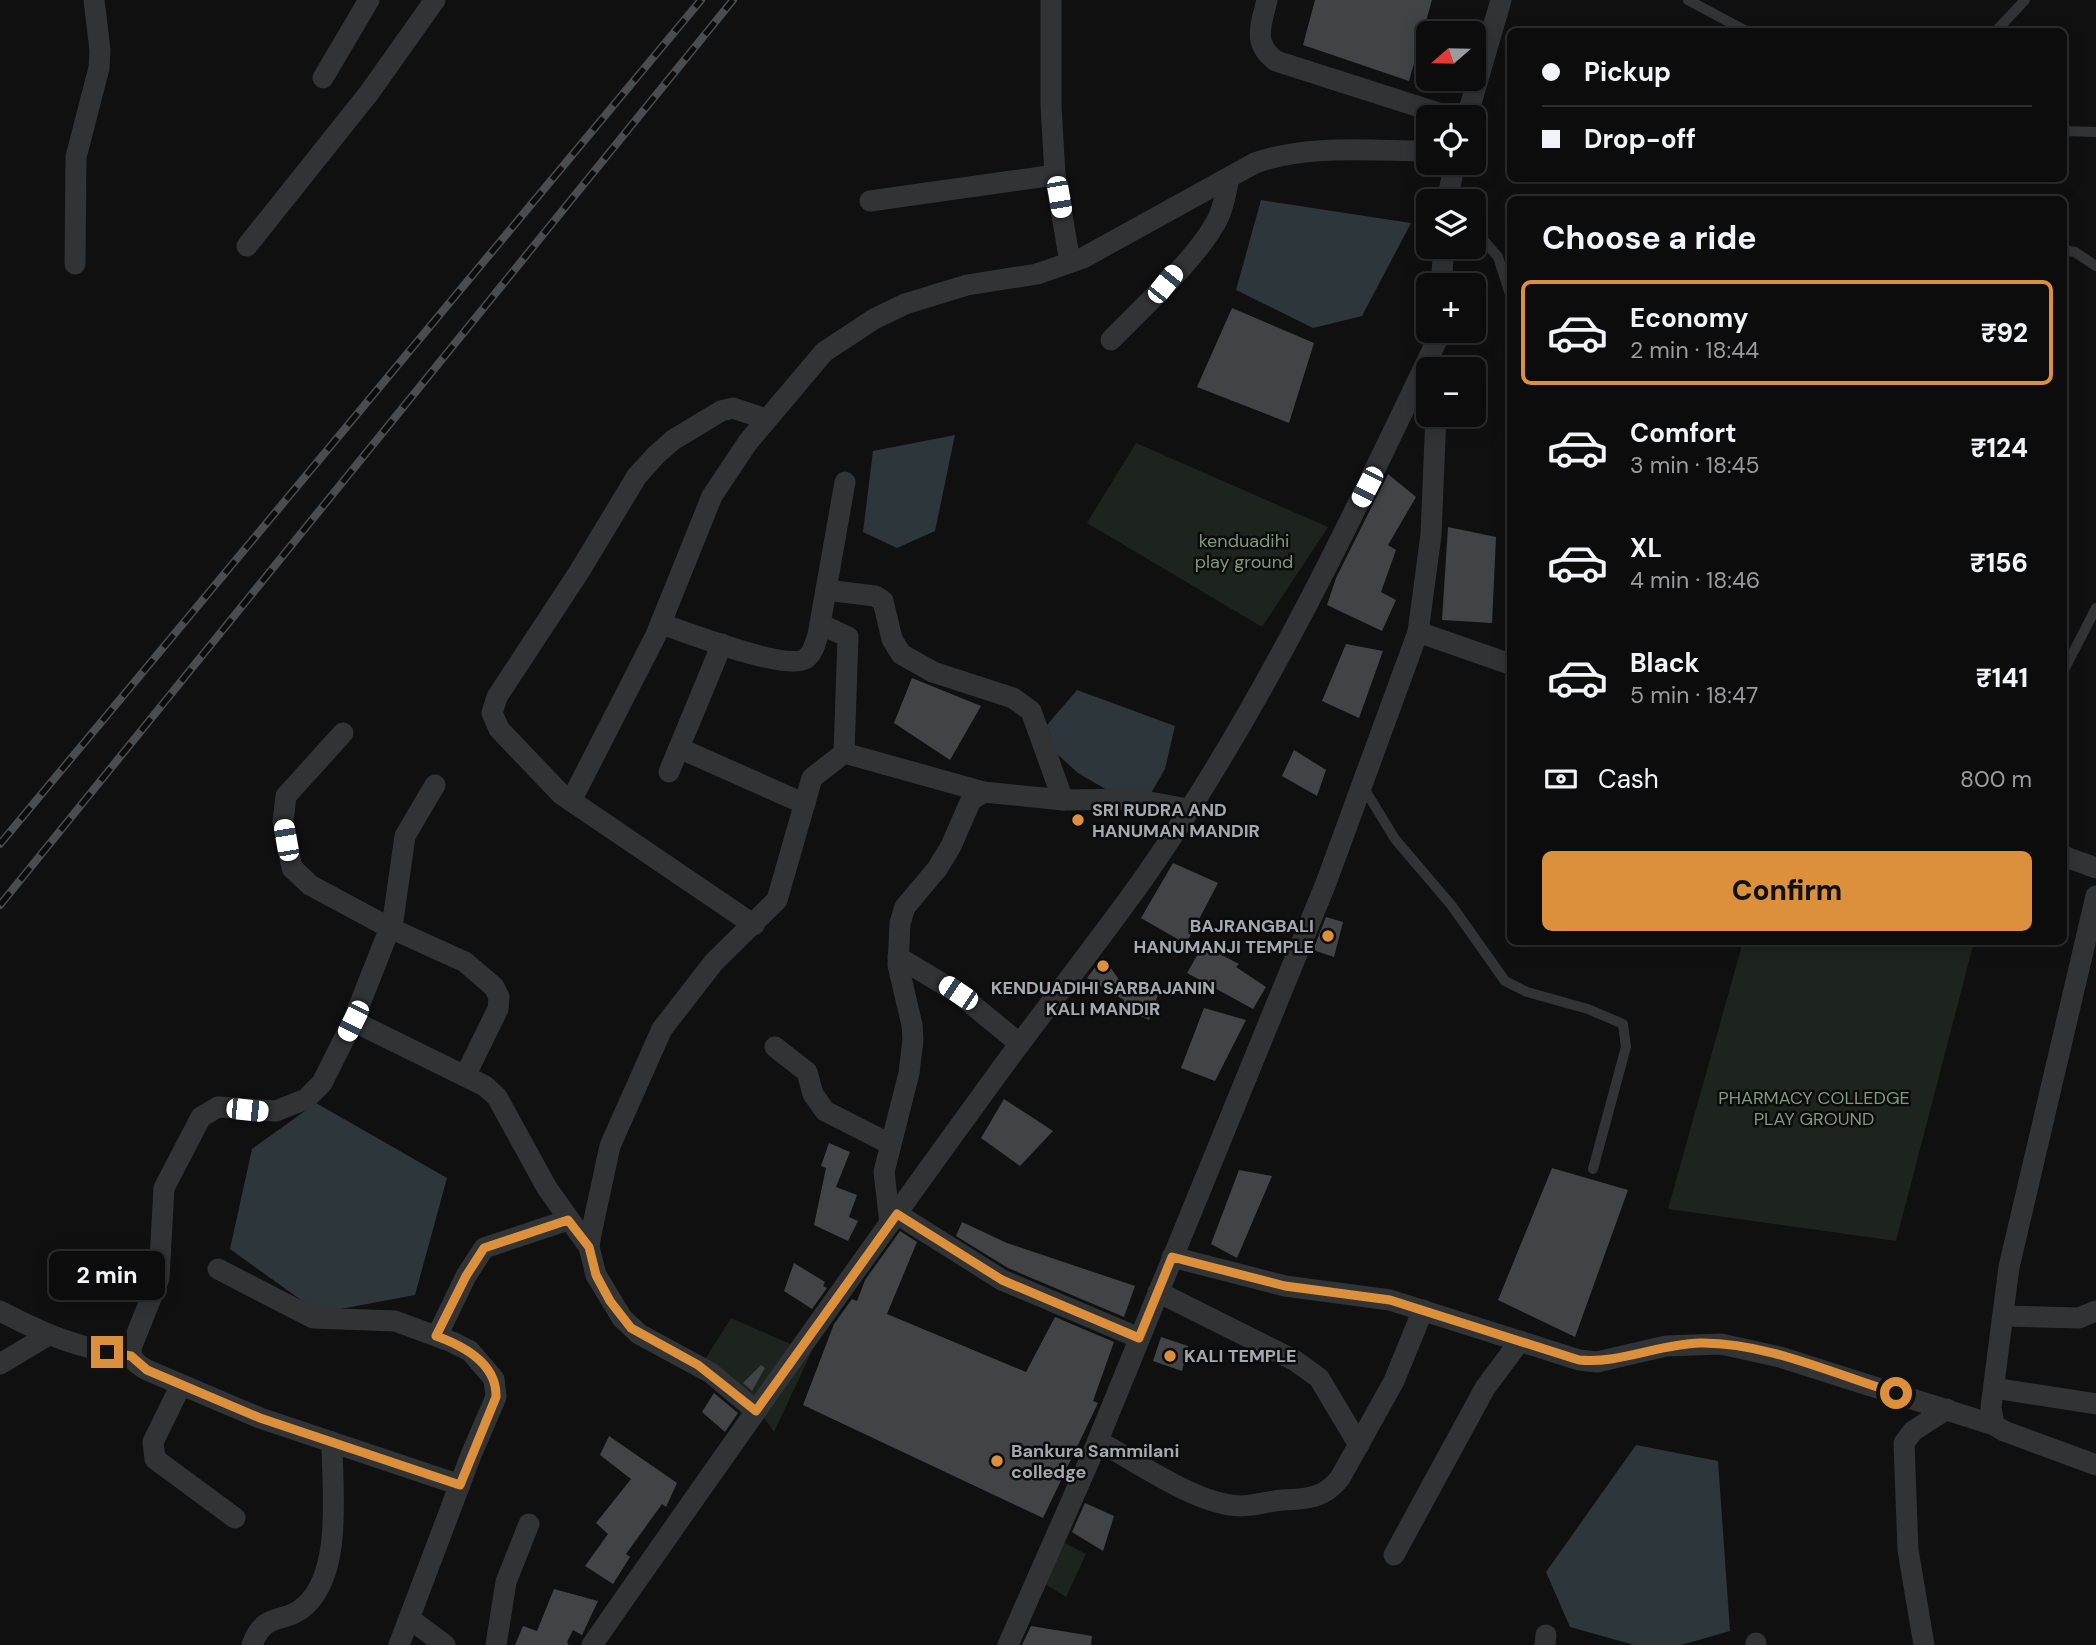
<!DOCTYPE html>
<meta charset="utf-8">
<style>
body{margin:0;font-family:"DM Sans",sans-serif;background:#1a1a1b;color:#f1f3f6;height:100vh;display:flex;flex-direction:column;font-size:26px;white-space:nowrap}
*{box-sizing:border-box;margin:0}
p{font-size:23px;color:#9a9b9d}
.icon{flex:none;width:38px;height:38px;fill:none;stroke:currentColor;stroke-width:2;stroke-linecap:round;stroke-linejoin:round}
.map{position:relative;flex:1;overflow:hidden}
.drawer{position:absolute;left:1507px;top:196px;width:560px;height:749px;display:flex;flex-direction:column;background:#0c0c0d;border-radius:10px;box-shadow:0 4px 18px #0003,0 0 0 2px #2c2c2e}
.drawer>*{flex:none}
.guide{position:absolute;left:1507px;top:28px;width:560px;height:154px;border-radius:10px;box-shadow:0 4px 18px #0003,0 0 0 2px #2c2c2e;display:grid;align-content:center;height:154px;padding:0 35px;background:#0c0c0d}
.needle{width:46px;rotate:250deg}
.buttons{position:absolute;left:1416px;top:21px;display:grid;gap:14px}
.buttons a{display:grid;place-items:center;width:70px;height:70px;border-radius:10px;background:#0c0c0d;box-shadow:0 4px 18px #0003,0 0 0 2px #2c2c2e;font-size:35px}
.end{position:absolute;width:32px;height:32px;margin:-16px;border:9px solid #dc903c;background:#111;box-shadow:0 0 0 4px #111}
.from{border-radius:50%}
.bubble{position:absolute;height:49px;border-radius:10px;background:#0c0c0d;box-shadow:0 4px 18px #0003,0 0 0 2px #2c2c2e;font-size:23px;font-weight:800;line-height:49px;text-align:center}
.car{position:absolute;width:21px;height:42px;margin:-21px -10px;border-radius:9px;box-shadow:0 0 5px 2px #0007;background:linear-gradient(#fff 24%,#345 0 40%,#fff 0 76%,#345 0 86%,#fff 0)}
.guide b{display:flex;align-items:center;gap:24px;height:66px;font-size:26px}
.guide b+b{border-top:2px solid #2c2c2e}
.guide i{width:18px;height:18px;background:#f1f3f6}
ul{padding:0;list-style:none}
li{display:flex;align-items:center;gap:21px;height:105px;margin:0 14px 10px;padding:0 21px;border:4px solid transparent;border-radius:10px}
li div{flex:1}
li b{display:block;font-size:26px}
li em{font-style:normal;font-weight:800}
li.selected{border-color:#dc903c}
li>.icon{width:63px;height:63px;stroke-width:1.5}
h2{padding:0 35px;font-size:32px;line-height:84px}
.pay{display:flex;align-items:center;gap:18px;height:77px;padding:0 35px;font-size:26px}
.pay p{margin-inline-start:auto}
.primary-button{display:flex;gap:14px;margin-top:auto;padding:14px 35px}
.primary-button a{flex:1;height:80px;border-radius:10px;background:#dc903c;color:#111;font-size:28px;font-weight:800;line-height:80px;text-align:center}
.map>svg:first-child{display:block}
.green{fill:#1d231d}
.water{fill:#2d363a}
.building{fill:#414346}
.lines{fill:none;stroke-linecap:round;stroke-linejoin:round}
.lane{stroke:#313335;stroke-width:10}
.street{stroke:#313335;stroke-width:21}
.rail-casing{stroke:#4a4d50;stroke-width:8}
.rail{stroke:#0b0b0c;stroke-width:5;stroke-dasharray:16;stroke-linecap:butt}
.route{stroke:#dc903c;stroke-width:9}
.poi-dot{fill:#dc903c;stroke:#0b0b0c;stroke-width:2.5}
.labels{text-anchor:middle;stroke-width:5;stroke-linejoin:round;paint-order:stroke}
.park-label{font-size:18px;fill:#7e9a7b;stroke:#0b0b0c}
.poi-label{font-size:18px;font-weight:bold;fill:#a2a9b0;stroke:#0b0b0c;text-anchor:start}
</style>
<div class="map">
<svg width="2096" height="1645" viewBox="0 0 2096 1645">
<rect width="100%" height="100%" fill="#101011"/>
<g class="green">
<polygon points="1136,443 1328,527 1262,627 1087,523"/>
<polygon points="1743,942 1974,942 1896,1241 1668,1209"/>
<polygon points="731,1318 811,1353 774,1432 754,1403 704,1361"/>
<polygon points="1059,1540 1086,1554 1066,1597 1042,1582"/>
</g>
<g class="water">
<polygon points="1261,200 1411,223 1362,316 1313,328 1236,290"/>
<polygon points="955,435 935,531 897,548 863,532 873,451"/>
<polygon points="1077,690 1175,726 1165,769 1151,793 1107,790 1078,773 1056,753 1047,725"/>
<polygon points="316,1103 447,1178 415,1295 319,1313 230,1249 252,1149"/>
<polygon points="1636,1445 1718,1461 1730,1631 1681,1645 1634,1645 1570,1627 1546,1572"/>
</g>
<g class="building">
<polygon points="1315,0 1432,0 1409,81 1303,45"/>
<polygon points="1232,308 1314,343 1289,423 1197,387"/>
<polygon points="1388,474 1416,497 1388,545 1396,550 1381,592 1396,600 1382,631 1327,605 1336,578"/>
<polygon points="1448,527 1496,537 1492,623 1442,620"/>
<polygon points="1346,644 1383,651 1359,718 1322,701"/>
<polygon points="912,678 981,706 950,760 894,723"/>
<polygon points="1294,750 1326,770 1317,796 1282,776"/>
<polygon points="1173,863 1218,883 1186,944 1141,918"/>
<polygon points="1326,917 1343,922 1334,957 1313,950"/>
<polygon points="1203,945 1239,964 1236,967 1266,987 1253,1009 1187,973"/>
<polygon points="1103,957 1122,984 1158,995 1149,1020 1122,1007 1124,1000 1087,978"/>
<polygon points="1204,1008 1246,1020 1215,1081 1181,1068"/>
<polygon points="1004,1099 1053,1131 1020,1166 981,1138"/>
<polygon points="829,1143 850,1152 836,1187 857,1195 849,1217 858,1221 848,1241 814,1225 826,1168 821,1166"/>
<polygon points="1552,1168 1628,1190 1575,1337 1498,1300"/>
<polygon points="1239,1170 1272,1176 1237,1258 1211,1244"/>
<polygon points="962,1222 1007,1243 1135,1286 1124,1317 1008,1268 956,1236"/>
<polygon points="900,1231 917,1242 887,1314 1026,1372 1055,1317 1114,1342 1093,1401 1098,1403 1043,1518 803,1405 834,1324 852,1299 857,1301 865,1280"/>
<polygon points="794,1263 825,1282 823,1286 827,1288 812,1309 784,1291"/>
<polygon points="1161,1337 1188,1346 1182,1371 1153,1361"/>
<polygon points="761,1365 765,1368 752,1391 743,1383"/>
<polygon points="714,1393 738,1413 725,1432 702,1412"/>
<polygon points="609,1436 677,1483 666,1507 662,1504 626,1554 630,1557 613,1584 585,1566 608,1534 596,1523 631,1479 600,1455"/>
<polygon points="1085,1503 1114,1516 1103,1551 1072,1532"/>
<polygon points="554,1589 598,1601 582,1635 573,1630 567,1642 569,1645 515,1645 523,1626 537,1631"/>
<polygon points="1031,1626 1092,1636 1091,1645 1022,1645"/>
</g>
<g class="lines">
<g class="lane">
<polyline points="1688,0 1748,32"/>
<polyline points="1995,32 2025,0"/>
<polyline points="2063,131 2096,132"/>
<polyline points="1474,229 1498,257 1510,294"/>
<polyline points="2063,250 2075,252 2096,266"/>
<polyline points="2063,672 2096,608"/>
<polyline points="1362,785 1395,839 1452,906 1505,981 1527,992 1588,1009 1623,1024 1626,1047 1593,1169"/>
</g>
<g class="street">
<polyline points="1051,0 1051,105 1055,175 1070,262"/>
<path d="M1267,0C1261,26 1252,43 1276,61L1451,117"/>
<polyline points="323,78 369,0"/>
<polyline points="1467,117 1501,0"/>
<polyline points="870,201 1055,175"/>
<polyline points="1447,201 1455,163"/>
<polyline points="247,246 369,93 435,0"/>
<polyline points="75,264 76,157 99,68 100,50 94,0"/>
<polyline points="1441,285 1444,247"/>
<path d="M1111,340C1141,309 1202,254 1219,216C1224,205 1226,191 1229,179"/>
<polyline points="826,590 875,596 883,601 892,639 901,654 933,672 1013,698 1031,711 1063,800"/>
<path d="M661,624C687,632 784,671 805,659C813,654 815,644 818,635L845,482"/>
<polyline points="1418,632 1510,664"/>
<polyline points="343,733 286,796 283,822 292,868 310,885 390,928 465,962 494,987 499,997 498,1009 465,1076"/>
<polyline points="679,748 805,804"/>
<polyline points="844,753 984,792"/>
<polyline points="669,772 722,644"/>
<path d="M435,785L405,836L393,920L353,1021L322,1083L306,1099L276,1111L218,1107L201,1117L164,1188L159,1278L131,1348C131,1361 137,1364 147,1370L260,1418L460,1485"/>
<path d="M571,801L656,635L712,496L748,442L824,352L874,319L905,304L967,285L1037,274L1083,258L1255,163C1309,144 1371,151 1428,151"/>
<polyline points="2063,856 2096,868"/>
<polyline points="2096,896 2009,1267 1991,1407 1994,1425 2004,1431 2096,1465"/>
<polyline points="754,925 561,794 499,729 492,713 497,697 579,572 637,476 656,455 673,440 721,411 733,408 766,419"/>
<polyline points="898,957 958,993 1020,1044"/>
<polyline points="353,1021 485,1086 497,1097 547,1188 589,1247"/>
<polyline points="775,1047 807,1072 813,1094 825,1111 890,1144"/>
<polyline points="897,1214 1002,1280 1139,1338"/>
<polyline points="890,1223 884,1172 909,1073 913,1040 912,1025 898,965 900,923 905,907 937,869 951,846 971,800 984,792 1063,800 1133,799 1188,809"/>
<polyline points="1172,1257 1285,1286 1390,1300 1579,1360 1597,1362 1666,1346 1721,1344 1780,1357 1994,1425"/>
<polyline points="218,1269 313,1318 395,1321 452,1342 470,1351 494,1379 496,1397 471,1455 399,1645"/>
<polyline points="1158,1292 1294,1360 1319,1378 1359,1445"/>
<path d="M0,1311C48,1336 78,1348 131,1356"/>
<polyline points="2003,1316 2079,1318 2096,1311"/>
<polyline points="437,1336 466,1276 484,1248 568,1220"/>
<polyline points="0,1364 47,1336"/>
<polyline points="181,1385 153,1442 155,1459 235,1518"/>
<polyline points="1994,1388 2096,1404"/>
<polyline points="756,1411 711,1373 639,1334 622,1318 596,1275 589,1247 591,1234 610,1146 662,1029 714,962 777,900 812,778 844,753 848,637 820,624"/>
<path d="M1098,1441C1136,1461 1196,1505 1240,1506C1254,1506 1269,1501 1283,1500C1307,1499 1325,1498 1340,1478L1394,1381L1423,1310"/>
<polyline points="1394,1555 1485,1388 1520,1341"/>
<polyline points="410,1619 445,1645"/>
<path d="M252,1645C264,1610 286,1625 306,1605C343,1570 332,1489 332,1442"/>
<polyline points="496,1645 506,1582 529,1524"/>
<path d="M592,1645C725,1454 859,1264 996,1076C1048,1004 1105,935 1155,862C1267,698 1353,517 1438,338"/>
<polyline points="1008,1645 1094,1450 1326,883 1418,632 1431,535 1436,415"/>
<polyline points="1545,1645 1546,1635"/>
<polyline points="1756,1645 1756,1643"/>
<polyline points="1924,1645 1908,1550 1904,1443 1913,1431 1947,1409"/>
</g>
<g class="rail-casing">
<g id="rail">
<polyline points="0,844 701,0"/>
<polyline points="0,905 733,0"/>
</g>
</g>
<use href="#rail" class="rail"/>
</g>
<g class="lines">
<path class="route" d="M107,1352L131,1356L147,1370L260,1418L460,1485L496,1397C497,1364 464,1346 436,1336L466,1276L484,1248L568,1220L589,1247L596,1275L610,1301L631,1328L698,1365L756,1411L897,1214L1002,1280L1139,1338L1172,1257L1285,1286L1390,1300L1579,1360C1620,1364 1658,1344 1700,1343C1765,1342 1834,1374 1896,1393"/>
</g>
<g class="poi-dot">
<circle cx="1078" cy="820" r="7"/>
<circle cx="1328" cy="936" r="7"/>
<circle cx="1103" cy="966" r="7"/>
<circle cx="1170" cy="1356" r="7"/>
<circle cx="997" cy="1461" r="7"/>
</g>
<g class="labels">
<g class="park-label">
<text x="1244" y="547">kenduadihi<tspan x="1244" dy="21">play ground</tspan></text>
<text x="1814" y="1104">PHARMACY COLLEDGE<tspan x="1814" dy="21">PLAY GROUND</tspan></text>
</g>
<g class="poi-label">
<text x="1092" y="816">SRI RUDRA AND<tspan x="1092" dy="21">HANUMAN MANDIR</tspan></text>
<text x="1314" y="932" text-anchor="end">BAJRANGBALI<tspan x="1314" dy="21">HANUMANJI TEMPLE</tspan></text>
<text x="1103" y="994" text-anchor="middle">KENDUADIHI SARBAJANIN<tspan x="1103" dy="21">KALI MANDIR</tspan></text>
<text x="1184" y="1362">KALI TEMPLE</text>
<text x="1011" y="1457">Bankura Sammilani<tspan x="1011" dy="21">colledge</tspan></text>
</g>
</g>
</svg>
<div class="buttons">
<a><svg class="needle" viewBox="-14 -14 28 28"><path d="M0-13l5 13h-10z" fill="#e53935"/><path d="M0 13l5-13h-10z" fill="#9a9b9d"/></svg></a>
<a><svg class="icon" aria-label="locate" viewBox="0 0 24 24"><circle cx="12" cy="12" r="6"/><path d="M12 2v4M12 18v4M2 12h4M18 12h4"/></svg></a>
<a><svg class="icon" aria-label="layers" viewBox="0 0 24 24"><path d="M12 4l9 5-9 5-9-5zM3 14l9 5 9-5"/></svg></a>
<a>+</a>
<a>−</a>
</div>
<i class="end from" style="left:1896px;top:1393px"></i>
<i class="end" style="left:107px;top:1352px"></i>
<div class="bubble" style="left:49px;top:1251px;width:116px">2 min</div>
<i class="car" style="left:1059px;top:197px;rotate:170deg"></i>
<i class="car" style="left:1165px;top:284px;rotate:39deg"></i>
<i class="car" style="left:1367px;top:487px;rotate:207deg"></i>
<i class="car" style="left:286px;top:840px;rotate:350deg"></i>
<i class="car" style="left:958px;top:993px;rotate:304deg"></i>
<i class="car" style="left:353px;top:1021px;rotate:206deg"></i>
<i class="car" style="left:247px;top:1110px;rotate:96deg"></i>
<div class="guide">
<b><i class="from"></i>Pickup</b>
<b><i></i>Drop-off</b>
</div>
<section class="drawer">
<h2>Choose a ride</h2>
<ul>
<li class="selected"><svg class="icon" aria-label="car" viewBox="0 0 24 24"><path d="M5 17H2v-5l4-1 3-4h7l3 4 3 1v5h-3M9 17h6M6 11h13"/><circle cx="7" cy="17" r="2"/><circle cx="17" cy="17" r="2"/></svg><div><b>Economy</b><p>2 min · 18:44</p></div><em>₹92</em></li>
<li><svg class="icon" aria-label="car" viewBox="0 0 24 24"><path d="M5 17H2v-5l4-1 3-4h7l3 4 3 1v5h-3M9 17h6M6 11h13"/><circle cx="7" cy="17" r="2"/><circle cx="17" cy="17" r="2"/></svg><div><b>Comfort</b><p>3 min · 18:45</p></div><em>₹124</em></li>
<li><svg class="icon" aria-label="car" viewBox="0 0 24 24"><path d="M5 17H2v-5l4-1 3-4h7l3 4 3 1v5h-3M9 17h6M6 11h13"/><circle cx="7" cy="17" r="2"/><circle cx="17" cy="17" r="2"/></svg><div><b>XL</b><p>4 min · 18:46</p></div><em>₹156</em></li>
<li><svg class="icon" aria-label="car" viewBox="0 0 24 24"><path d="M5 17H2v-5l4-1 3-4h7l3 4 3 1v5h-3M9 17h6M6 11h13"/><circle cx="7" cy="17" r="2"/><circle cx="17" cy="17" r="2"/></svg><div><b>Black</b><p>5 min · 18:47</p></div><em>₹141</em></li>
</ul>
<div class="pay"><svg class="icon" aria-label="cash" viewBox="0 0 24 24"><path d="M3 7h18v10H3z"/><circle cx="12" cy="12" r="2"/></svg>Cash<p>800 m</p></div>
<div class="primary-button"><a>Confirm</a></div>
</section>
</div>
